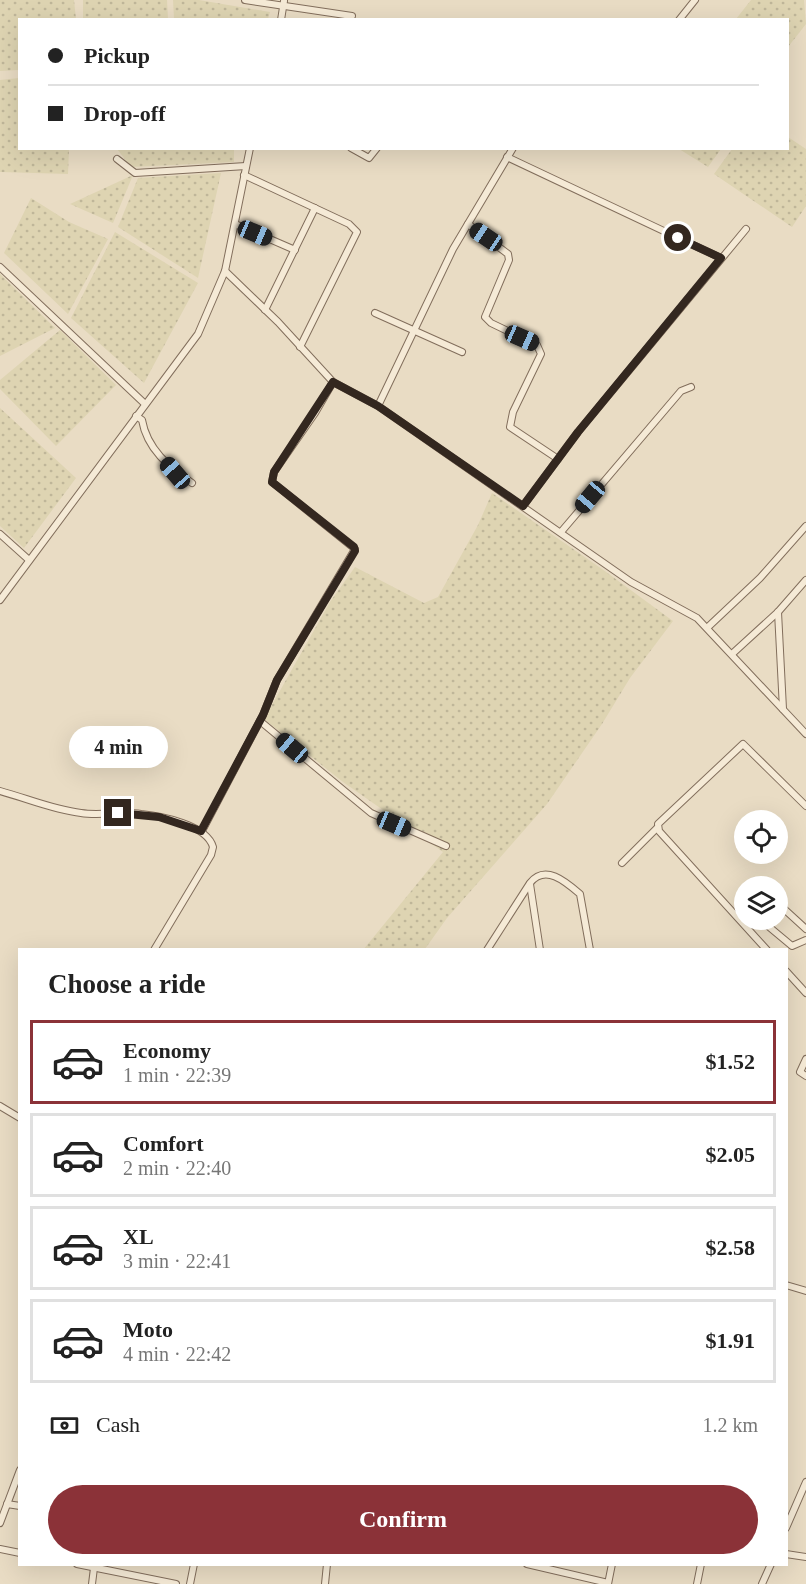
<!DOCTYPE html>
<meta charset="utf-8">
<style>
body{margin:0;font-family:Georgia,serif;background:#f2f2f2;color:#222;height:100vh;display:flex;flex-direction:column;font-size:22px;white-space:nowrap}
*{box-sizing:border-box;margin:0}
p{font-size:20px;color:#767676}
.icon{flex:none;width:33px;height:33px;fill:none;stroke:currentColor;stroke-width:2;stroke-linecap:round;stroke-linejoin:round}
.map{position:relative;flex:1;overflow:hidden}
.side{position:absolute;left:18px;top:948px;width:770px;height:618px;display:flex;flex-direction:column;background:#fff;border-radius:0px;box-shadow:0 6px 24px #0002}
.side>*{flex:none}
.top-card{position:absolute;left:18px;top:18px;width:771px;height:132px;border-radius:0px;box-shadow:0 6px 24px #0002;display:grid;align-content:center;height:132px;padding:0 30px;background:#fff}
.controls{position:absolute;left:734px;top:810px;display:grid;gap:12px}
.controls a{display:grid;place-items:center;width:54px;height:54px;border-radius:50%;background:#fff;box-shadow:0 6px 24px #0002;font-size:30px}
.end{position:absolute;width:27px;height:27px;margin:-14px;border:8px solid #33271f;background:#fff;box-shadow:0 0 0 3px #fff}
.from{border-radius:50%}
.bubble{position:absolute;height:42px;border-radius:21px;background:#fff;box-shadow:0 6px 24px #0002;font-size:20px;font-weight:700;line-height:42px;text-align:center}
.car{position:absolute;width:18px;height:36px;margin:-18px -9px;border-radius:8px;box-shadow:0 0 4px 2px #0007;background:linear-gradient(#222 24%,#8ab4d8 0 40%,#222 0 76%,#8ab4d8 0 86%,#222 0)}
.top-card b{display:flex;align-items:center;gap:21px;height:57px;font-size:22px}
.top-card b+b{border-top:2px solid #e0e0e0}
.top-card i{width:15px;height:15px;background:#222}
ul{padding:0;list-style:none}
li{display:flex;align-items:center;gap:18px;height:84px;margin:0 12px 9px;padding:0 18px;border:3px solid #e0e0e0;border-radius:0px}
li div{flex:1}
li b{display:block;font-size:22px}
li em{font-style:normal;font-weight:700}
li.selected{border-color:#8b3238}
li>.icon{width:54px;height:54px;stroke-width:1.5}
h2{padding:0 30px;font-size:27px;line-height:72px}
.pay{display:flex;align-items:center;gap:15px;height:66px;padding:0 30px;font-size:22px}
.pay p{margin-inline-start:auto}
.action{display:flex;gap:12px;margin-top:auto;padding:12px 30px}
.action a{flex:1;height:69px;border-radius:36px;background:#8b3238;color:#fff;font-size:24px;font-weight:700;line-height:69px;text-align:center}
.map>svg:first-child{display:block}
.farmland{fill:url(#farmland-dots)}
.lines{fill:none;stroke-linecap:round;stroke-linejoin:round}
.street-casing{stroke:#826e5c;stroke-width:8}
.street{stroke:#f5ead6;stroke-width:6}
.route{stroke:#33271f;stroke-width:8}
</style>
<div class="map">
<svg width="806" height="1584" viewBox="0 0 806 1584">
<defs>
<pattern id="farmland-dots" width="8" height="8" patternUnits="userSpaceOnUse" patternTransform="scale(1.5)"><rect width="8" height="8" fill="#ded4b2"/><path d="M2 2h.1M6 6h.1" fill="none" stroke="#bfb699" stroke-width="1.8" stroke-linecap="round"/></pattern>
</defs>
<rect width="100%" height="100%" fill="#e9dcc4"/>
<g class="farmland">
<polygon points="0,0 74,0 76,19 20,20 19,70 0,71"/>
<polygon points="83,0 167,0 168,19 83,19"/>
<polygon points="173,0 199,0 270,12 268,19 174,19"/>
<polygon points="751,0 804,0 806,24 788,47 788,20 736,19"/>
<polygon points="19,78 20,148 69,149 68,174 0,172 0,80"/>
<polygon points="788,137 806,149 806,206 792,227 714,174 732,149 788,148"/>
<polygon points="117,149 234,149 234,162 131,167"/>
<polygon points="679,149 721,149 708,167"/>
<polygon points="221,173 198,278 118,227 138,178"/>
<polygon points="133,175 113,223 70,204"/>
<polygon points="31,198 69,222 108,239 68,314 4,253"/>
<polygon points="115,232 198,283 144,383 71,318"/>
<polygon points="0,274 55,328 0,356"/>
<polygon points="60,330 116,385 56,446 0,389 0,380"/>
<polygon points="0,408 76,478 24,548 0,526"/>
<polygon points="492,493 602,569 673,621 630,678 602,724 547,804 447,918 425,949 363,950 443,852 343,782 264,719 330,602 355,567 424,603 438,597 478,525"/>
</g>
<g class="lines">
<g class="street-casing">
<g id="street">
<polyline points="245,0 352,16"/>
<polyline points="281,20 284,1"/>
<polyline points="679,20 695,0"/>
<polyline points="351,148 369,158 377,148"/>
<polyline points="507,157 721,258"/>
<polyline points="117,159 135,173 246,166"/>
<polyline points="244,175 349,224 357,232 300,347"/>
<polyline points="235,224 295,250"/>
<polyline points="468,224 508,254 509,260 485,317 491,323 537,345 541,354 513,412 510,427 558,459"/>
<polyline points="0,267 145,404"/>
<polyline points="265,310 315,208"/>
<polyline points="375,313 462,352"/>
<polyline points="333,382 378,406 631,582 697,618 806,734"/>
<polyline points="378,406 453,249 513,148"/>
<path d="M136,416L142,420C147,449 169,467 192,483"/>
<polyline points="523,506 578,432 746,229"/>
<polyline points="561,532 681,391 691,387"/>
<polyline points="0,534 29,560"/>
<polyline points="0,600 198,334 225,271 250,148"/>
<polyline points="778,612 783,709"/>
<polyline points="708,627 760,578 806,526"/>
<polyline points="732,654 778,612 806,580"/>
<polyline points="260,721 371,813 446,846"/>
<path d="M0,791C26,798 54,810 81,813C100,816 121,811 141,814C162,816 207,825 213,847L211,855L154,950"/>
<polyline points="202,831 263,715 277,680 355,549 272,482 274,472 315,413 333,382 278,322 225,271"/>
<polyline points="622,863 657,828"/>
<polyline points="530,884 540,950"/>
<polyline points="777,913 783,908 806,929"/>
<polyline points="771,920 768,926 792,946 806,940"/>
<path d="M487,950L530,883C545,864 565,881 580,894L590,950"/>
<polyline points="767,950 659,831 658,824 743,744 806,806"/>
<polyline points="786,971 806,993"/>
<polyline points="806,1059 800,1072 806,1076"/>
<polyline points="0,1106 20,1118"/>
<polyline points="786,1285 806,1291"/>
<polyline points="7,1504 20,1506"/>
<polyline points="0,1523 20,1470"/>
<polyline points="786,1528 806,1482"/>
<polyline points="0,1549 20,1553"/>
<polyline points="786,1554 806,1557"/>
<polyline points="77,1564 176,1584"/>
<polyline points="527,1564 608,1583"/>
<polyline points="92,1584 94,1568"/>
<polyline points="190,1584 194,1564"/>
<polyline points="325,1584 327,1564"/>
<polyline points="608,1584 612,1564"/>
<polyline points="697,1584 701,1564"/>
<polyline points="762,1584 771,1564"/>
</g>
</g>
<use href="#street" class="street"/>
</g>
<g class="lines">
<polyline class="route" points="118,813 159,817 201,831 263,715 277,680 355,551 354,547 272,482 274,472 333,382 378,406 523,506 578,432 721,258 678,238"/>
</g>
</svg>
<div class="controls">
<a><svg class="icon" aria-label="locate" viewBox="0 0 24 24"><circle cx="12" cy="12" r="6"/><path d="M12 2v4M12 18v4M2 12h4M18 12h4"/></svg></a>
<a><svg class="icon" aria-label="layers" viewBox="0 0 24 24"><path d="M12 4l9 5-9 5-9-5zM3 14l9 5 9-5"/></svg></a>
</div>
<i class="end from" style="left:678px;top:238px"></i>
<i class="end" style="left:118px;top:813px"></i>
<div class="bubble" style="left:69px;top:726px;width:99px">4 min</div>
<i class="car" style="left:255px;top:233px;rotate:113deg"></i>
<i class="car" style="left:486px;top:237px;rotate:304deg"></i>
<i class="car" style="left:522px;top:338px;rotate:114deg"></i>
<i class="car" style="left:175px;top:473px;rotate:319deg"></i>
<i class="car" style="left:590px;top:497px;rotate:220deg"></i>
<i class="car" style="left:292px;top:748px;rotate:310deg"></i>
<i class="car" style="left:394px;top:824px;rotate:113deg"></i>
<div class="top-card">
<b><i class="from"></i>Pickup</b>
<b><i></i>Drop-off</b>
</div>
<section class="side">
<h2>Choose a ride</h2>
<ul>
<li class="selected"><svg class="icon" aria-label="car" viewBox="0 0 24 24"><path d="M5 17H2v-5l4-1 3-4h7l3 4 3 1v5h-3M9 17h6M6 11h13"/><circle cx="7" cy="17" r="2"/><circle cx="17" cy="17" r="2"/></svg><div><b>Economy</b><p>1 min · 22:39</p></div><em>$1.52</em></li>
<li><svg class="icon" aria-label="car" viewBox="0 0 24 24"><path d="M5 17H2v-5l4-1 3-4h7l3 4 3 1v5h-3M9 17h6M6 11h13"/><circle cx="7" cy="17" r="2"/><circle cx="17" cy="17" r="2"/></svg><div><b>Comfort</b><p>2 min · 22:40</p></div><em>$2.05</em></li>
<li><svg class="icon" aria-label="car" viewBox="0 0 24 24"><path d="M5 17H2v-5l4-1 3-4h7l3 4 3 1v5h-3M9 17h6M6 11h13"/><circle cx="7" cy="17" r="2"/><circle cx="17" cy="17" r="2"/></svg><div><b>XL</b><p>3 min · 22:41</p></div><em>$2.58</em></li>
<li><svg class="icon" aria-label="car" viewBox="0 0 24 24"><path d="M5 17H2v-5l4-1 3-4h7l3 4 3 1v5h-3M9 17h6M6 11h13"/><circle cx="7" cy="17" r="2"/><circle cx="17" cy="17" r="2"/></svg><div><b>Moto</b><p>4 min · 22:42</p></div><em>$1.91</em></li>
</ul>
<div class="pay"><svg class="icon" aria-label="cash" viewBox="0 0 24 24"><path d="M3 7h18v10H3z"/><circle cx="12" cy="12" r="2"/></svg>Cash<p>1.2 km</p></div>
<div class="action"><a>Confirm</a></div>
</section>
</div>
